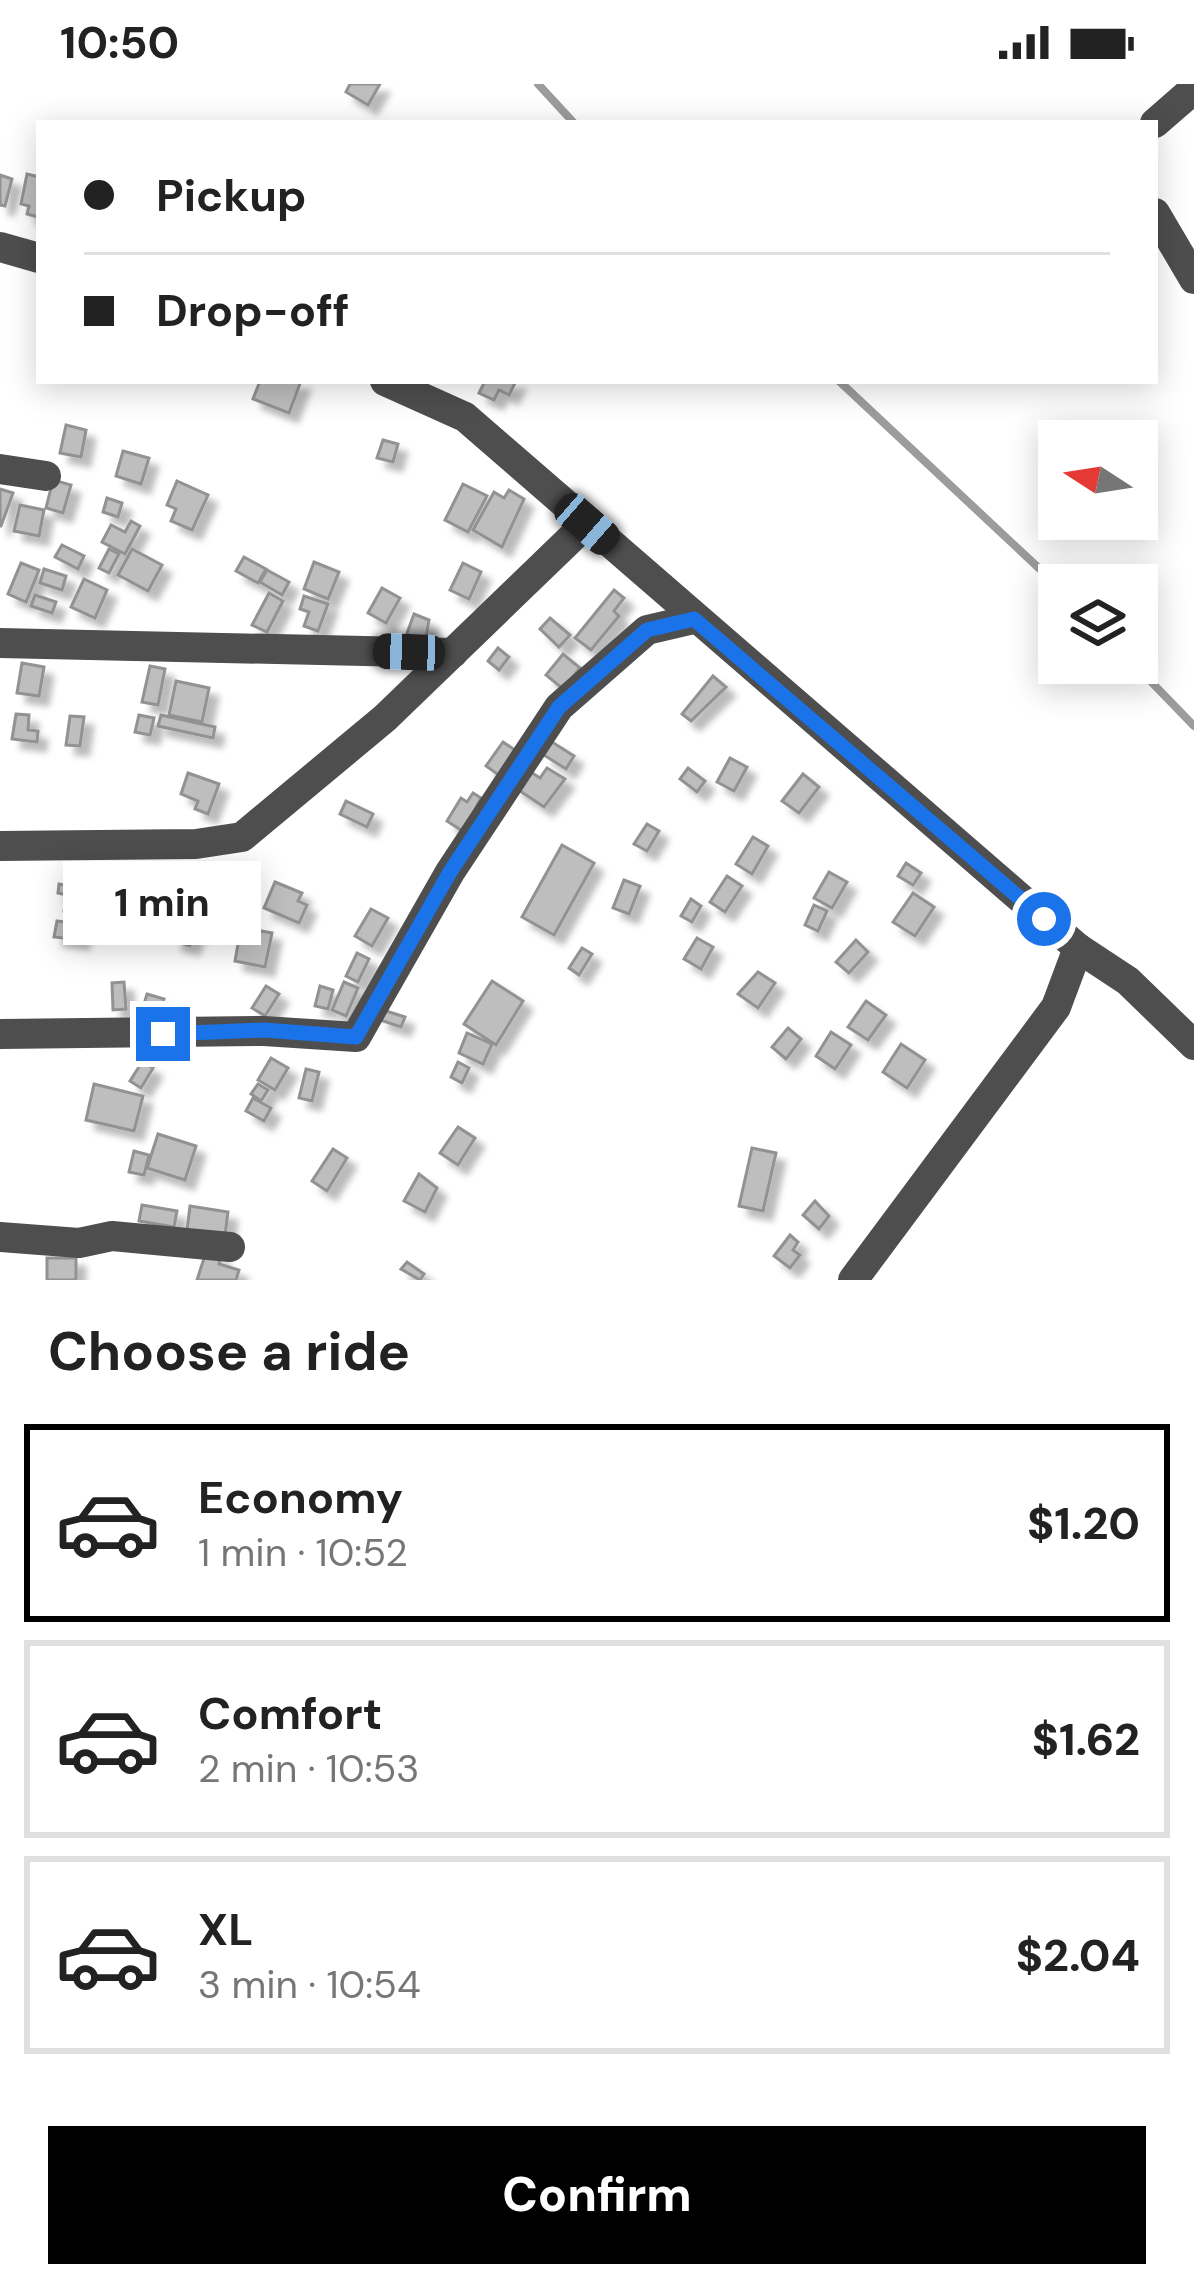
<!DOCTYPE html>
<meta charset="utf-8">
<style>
body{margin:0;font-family:"DM Sans",sans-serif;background:#f6f6f6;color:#222;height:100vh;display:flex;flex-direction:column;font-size:45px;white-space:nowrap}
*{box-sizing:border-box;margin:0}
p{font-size:39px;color:#767676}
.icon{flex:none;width:66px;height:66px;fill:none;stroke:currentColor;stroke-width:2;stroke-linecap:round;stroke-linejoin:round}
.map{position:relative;height:1196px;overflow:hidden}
.panel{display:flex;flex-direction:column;background:#fff;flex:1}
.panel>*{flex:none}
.banner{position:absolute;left:36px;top:36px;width:1122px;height:264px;border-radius:0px;box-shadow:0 6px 30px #0003;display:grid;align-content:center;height:264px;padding:0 48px;background:#fff}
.needle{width:78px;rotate:282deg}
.buttons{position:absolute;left:1038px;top:336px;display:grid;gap:24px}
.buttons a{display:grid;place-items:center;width:120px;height:120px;border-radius:0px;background:#fff;box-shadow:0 6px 30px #0003;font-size:60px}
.end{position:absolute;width:54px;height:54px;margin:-27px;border:15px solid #1a73e8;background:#fff;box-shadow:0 0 0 6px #fff}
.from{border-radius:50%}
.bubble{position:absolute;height:84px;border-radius:0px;background:#fff;box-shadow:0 6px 30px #0003;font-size:39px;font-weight:800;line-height:84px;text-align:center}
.car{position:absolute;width:36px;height:72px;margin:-36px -18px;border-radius:15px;box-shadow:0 0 9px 3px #0007;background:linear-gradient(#222 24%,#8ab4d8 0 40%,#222 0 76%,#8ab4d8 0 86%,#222 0)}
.banner b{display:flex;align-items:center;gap:42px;height:114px;font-size:45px}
.banner b+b{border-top:3px solid #e0e0e0}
.banner i{width:30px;height:30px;background:#222}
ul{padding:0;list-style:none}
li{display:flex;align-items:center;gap:36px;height:198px;margin:0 24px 18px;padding:0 24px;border:6px solid #e0e0e0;border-radius:0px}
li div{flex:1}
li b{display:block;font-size:45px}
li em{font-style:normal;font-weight:800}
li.selected{border-color:#000}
li>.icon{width:108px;height:108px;stroke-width:1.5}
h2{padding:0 48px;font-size:54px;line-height:144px}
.action{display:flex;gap:24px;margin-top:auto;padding:24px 48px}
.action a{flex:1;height:138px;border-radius:0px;background:#000;color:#fff;font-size:48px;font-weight:800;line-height:138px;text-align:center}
.status{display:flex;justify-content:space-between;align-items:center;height:84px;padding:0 60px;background:#fff;direction:ltr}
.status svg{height:33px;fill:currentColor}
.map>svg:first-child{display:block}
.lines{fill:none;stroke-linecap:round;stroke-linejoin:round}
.stream{stroke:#9c9c9c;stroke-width:8}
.building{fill:#bebebe;stroke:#929292;stroke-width:3;filter:url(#shadow)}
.minor{stroke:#4e4e4e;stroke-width:30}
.route{stroke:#1a73e8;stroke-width:15}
</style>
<div class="status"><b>10:50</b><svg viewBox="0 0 49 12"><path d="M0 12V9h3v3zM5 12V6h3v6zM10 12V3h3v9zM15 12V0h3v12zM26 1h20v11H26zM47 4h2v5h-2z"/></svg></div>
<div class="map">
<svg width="1194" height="1196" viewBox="0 0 1194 1196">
<defs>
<filter id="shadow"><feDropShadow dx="9" dy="9" stdDeviation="3" flood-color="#0004"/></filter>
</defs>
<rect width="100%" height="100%" fill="#fff"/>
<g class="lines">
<g class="stream">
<polyline points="538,0 574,39"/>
<polyline points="839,297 1059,503"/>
<polyline points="1133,579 1194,642"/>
</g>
</g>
<g class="building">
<polygon points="350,0 380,0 368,21 346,8"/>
<polygon points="27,90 39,93 38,133 27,130 29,122 21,120"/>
<polygon points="0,91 12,95 5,122 0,121"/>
<polygon points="260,297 301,297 289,329 253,315"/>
<polygon points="485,297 516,297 509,311 499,306 494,316 479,309"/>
<polygon points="66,341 86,346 81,373 60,369"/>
<polygon points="383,356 398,360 393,378 377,374"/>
<polygon points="123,367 149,374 141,400 116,392"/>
<polygon points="53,396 71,401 63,429 46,424"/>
<polygon points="177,397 208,411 192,446 171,437 176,425 167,421"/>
<polygon points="463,400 487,412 468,448 445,436"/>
<polygon points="0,405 13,409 1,442 0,442"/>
<polygon points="509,406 524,415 502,463 473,446 494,408 504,414"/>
<polygon points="107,414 122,419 118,433 103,428"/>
<polygon points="20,421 44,426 39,452 14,447"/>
<polygon points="131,437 140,442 125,470 102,458 111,441 125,448"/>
<polygon points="62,461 84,472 78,485 55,473"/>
<polygon points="109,465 119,470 109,489 99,484"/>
<polygon points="132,465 162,481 148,507 118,491"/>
<polygon points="244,473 266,485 258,499 236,487"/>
<polygon points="314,478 339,488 328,515 304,505"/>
<polygon points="21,479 39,486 26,518 8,510"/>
<polygon points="463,479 481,488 469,515 450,506"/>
<polygon points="44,485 66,492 62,506 40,499"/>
<polygon points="267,486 289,498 282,511 260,498"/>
<polygon points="84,495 107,506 95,534 71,523"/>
<polygon points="382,504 400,514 386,539 368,529"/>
<polygon points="614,506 624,514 614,527 619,532 591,566 575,554"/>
<polygon points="269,509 283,517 267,548 252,541"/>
<polygon points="35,511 56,518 52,529 31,522"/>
<polygon points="304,512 328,520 318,547 304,542 309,528 300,525"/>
<polygon points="414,530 429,536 425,559 406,552"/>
<polygon points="550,534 570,551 559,563 540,545"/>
<polygon points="498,564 509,573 499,586 488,577"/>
<polygon points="563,570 580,584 563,605 546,591"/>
<polygon points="22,579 44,583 39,612 17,609"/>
<polygon points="150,582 165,585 158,621 142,618"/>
<polygon points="713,592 726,603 691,637 682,630"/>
<polygon points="176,597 209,604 202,638 169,631"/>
<polygon points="16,630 29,631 28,646 38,647 37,658 12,655"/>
<polygon points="139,631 154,634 150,651 135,648"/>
<polygon points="161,631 215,643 213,654 158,642"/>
<polygon points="70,632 84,633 80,662 66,661"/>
<polygon points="503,658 518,668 500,692 486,682"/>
<polygon points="552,658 574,672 566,685 544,671"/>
<polygon points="730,674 747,683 734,707 717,698"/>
<polygon points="547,684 565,695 544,723 514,703 526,685 540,694"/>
<polygon points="688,684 705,697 697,708 680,695"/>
<polygon points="188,689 219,700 208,730 195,725 198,717 181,710"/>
<polygon points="803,690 819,703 799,729 782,717"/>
<polygon points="473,709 481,714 464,748 447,737 461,714 467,718"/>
<polygon points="346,717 373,730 367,743 340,730"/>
<polygon points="647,740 659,747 647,767 634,760"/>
<polygon points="753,753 768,762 752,790 736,780"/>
<polygon points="562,761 594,779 554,851 522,833"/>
<polygon points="906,779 921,789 913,801 898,792"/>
<polygon points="829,788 847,798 832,824 814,814"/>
<polygon points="727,792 742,802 725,828 710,818"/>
<polygon points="624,796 640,802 629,830 613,824"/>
<polygon points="275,798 302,809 298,817 307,821 299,839 264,824"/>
<polygon points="59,800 87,805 82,830 64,827 67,811 58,809"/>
<polygon points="913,809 934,823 915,852 893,838"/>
<polygon points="691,815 701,822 692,838 681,832"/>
<polygon points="814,821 827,827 818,847 805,841"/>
<polygon points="371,825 388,834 372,862 355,852"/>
<polygon points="182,831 198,836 190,862 173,857"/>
<polygon points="57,837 82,840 80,856 54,853"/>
<polygon points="241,843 272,849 265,883 235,877"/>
<polygon points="697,854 713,863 701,885 684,875"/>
<polygon points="856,856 868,868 849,889 836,878"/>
<polygon points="582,864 592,870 579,891 569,884"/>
<polygon points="357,869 369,875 358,898 346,892"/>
<polygon points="758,888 775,899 758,924 738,910"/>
<polygon points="492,897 523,917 496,961 464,940"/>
<polygon points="124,898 126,925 113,926 112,899"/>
<polygon points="344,898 358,904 346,932 332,926"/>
<polygon points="266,902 279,910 265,932 252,924"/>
<polygon points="320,902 333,906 328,925 315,922"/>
<polygon points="147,910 164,915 156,941 139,936"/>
<polygon points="866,917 886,931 868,956 848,943"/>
<polygon points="383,926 405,933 401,943 380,936"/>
<polygon points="788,944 801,955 786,975 772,963"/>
<polygon points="831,948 851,961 835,985 816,972"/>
<polygon points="467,949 492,960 483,980 459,969"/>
<polygon points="901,960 925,976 907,1004 883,988"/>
<polygon points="271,974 288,984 275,1006 258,996"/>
<polygon points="142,978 153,984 141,1004 130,997"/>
<polygon points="458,978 469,984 462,999 451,993"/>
<polygon points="306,985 319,988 312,1017 299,1014"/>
<polygon points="94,1000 143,1012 134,1047 86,1036"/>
<polygon points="258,1000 268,1006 261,1017 251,1010"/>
<polygon points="253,1014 271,1024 264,1037 246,1027"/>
<polygon points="458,1043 475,1054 458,1081 440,1069"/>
<polygon points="158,1050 196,1062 185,1096 147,1084"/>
<polygon points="752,1064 776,1069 763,1127 739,1122"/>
<polygon points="333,1065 347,1074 327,1107 312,1097"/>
<polygon points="134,1067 149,1071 144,1091 129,1088"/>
<polygon points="419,1090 437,1104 425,1128 404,1117"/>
<polygon points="815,1117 829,1132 819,1145 803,1131"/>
<polygon points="142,1121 177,1127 174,1143 139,1137"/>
<polygon points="190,1122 228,1128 225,1151 187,1146"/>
<polygon points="790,1151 798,1158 793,1166 800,1171 790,1184 774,1172"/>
<polygon points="206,1168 221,1172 219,1180 239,1186 236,1196 197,1196"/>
<rect x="47" y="1174" width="29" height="22"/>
<polygon points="407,1178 424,1190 420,1196 401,1185"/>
</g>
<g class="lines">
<g class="minor">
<polyline points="1155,39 1194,5"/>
<polyline points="1155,129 1194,195"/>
<polyline points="0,163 39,174"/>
<polyline points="385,297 465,333 1078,864 1128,897 1194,961"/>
<polyline points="0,385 46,392"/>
<polyline points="0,559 453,569"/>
<polyline points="0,762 196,760 242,753 385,634 587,439"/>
<polyline points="0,950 264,947 356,953 450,788 559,623 647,546 694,535"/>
<polyline points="0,1153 79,1159 112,1152 230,1163"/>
<polyline points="853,1196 1056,923 1078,864"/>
</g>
</g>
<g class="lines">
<polyline class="route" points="163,950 264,946 356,953 450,788 559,623 647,546 694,535 1044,835"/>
</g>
</svg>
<div class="buttons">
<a><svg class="needle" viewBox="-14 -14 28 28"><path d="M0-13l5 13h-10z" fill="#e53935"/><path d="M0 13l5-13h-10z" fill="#767676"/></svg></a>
<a><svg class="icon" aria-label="layers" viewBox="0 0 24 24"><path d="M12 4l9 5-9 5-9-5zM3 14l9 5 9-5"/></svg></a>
</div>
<i class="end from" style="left:1044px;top:835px"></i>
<i class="end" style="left:163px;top:950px"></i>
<div class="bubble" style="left:63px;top:777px;width:198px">1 min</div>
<i class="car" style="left:587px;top:440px;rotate:131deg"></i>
<i class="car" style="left:409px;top:568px;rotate:272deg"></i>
<div class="banner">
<b><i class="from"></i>Pickup</b>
<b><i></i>Drop-off</b>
</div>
</div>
<section class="panel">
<h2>Choose a ride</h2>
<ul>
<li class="selected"><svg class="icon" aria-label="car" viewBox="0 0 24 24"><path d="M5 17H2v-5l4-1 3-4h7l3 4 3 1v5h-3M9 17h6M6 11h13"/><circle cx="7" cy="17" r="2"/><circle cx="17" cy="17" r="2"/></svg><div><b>Economy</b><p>1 min · 10:52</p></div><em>$1.20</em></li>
<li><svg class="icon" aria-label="car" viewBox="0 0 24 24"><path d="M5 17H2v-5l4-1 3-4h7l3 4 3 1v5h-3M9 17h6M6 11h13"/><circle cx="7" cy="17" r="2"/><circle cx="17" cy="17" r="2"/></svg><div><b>Comfort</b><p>2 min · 10:53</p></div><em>$1.62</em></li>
<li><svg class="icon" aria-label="car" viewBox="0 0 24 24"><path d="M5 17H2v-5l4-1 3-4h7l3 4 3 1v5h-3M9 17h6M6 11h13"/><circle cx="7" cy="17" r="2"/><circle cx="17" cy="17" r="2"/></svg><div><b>XL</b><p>3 min · 10:54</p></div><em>$2.04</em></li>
</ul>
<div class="action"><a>Confirm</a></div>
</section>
